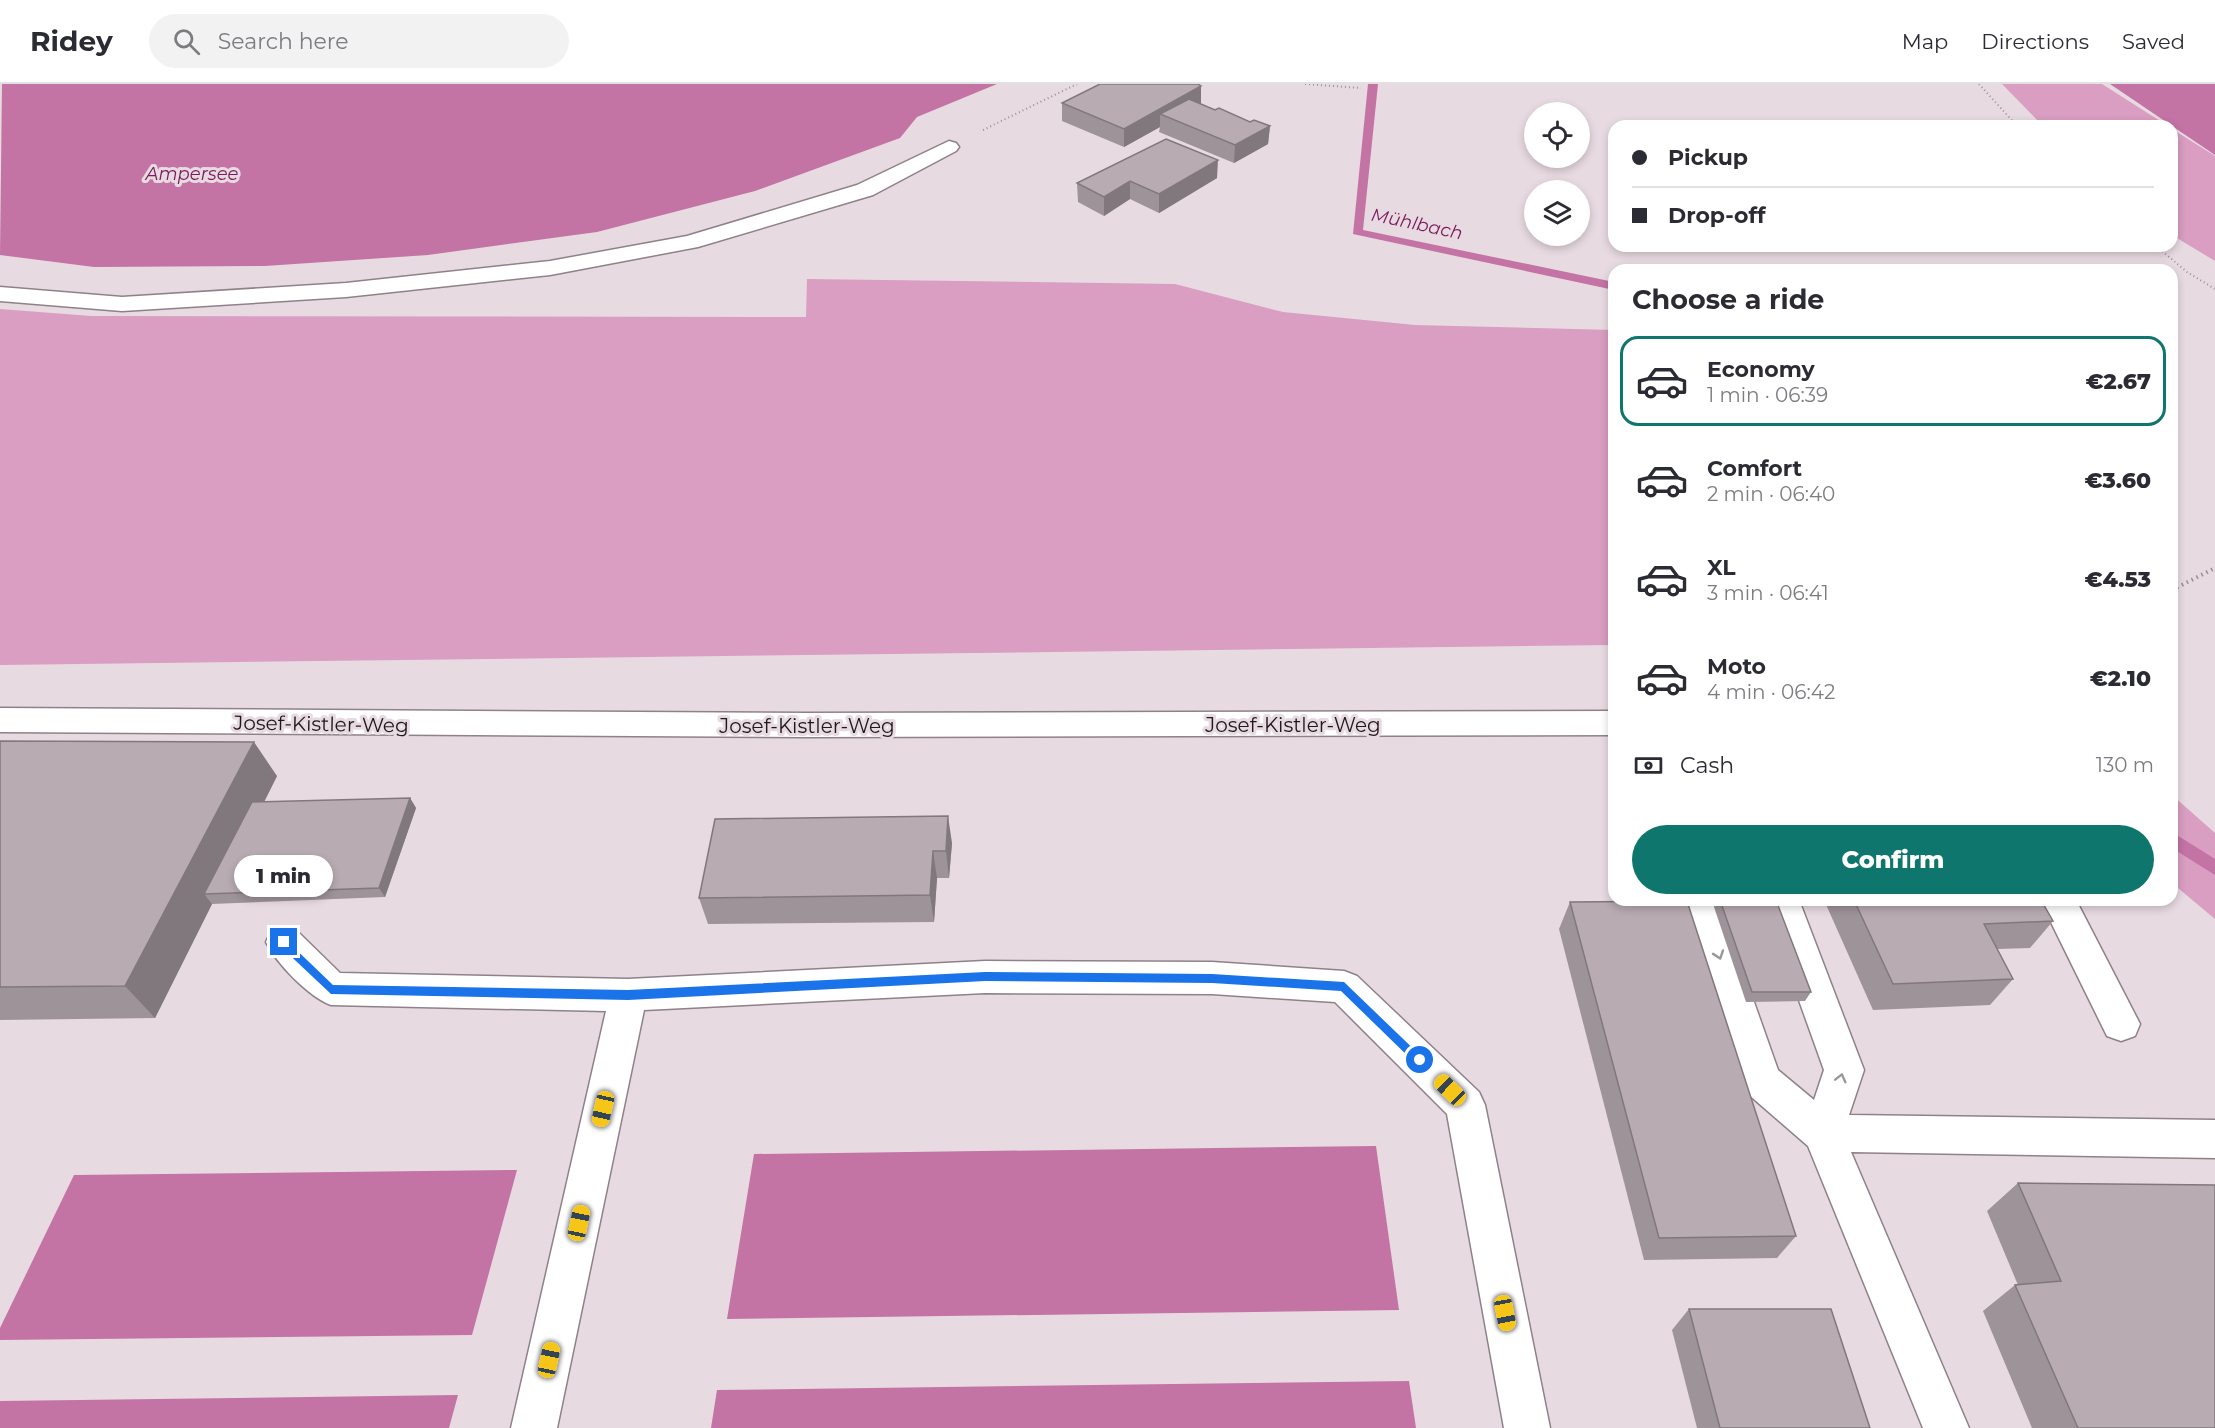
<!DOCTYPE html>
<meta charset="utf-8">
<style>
body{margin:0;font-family:Montserrat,sans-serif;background:#f2f2f3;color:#2b2b33;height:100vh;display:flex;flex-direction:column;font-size:22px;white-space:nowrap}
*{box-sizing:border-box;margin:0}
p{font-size:20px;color:#7c7c81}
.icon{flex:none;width:33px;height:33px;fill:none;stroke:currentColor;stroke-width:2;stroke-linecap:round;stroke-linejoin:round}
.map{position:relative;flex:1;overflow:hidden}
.drawer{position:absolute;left:1608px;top:180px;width:570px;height:642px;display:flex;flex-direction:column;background:#fff;border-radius:18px;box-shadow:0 3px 9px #0003}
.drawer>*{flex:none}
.guide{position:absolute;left:1608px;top:36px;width:570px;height:132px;border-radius:18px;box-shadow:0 3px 9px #0003;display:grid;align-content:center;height:132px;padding:0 24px;background:#fff}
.buttons{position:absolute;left:1524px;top:18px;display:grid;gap:12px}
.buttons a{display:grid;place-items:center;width:66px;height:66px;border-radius:50%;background:#fff;box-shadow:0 3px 9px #0003;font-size:30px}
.end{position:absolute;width:27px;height:27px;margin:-14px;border:8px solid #1a73e8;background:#fff;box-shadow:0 0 0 3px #fff}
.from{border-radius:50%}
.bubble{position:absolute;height:42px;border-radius:21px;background:#fff;box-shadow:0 3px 9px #0003;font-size:20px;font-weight:800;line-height:42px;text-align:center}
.car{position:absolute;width:18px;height:36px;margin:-18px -9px;border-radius:8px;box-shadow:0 0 4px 2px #0007;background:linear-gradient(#f5c518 24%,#345 0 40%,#f5c518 0 76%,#345 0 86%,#f5c518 0)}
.guide b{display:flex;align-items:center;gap:21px;height:57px;font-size:22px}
.guide b+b{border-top:2px solid #e1e1e2}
.guide i{width:15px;height:15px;background:#2b2b33}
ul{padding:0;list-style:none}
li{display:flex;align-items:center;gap:18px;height:90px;margin:0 12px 9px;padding:0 12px;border:3px solid transparent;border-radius:18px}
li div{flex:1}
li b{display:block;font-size:22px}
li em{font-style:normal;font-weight:800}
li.current{border-color:#0f766e}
li>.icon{width:54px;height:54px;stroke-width:1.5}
h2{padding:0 24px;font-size:27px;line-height:72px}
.pay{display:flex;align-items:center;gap:15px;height:66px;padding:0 24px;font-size:22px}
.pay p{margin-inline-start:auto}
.action{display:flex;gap:12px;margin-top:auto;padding:12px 24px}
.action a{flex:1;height:69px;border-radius:36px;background:#0f766e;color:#fff;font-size:24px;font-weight:800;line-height:69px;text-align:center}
header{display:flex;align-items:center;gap:36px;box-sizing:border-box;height:84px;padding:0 30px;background:#fff;border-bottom:2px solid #e1e1e2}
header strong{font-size:28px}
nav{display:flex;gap:33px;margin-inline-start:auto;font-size:21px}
.search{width:420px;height:54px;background:#f2f2f3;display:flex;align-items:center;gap:15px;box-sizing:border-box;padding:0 21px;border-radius:33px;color:#7c7c81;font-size:22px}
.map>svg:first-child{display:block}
.green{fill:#d99ec1}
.water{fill:#c373a4}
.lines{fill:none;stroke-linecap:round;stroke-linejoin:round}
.stream{fill:#c373a4;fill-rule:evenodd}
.service-casing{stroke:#8f8189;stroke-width:3}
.minor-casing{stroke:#8f8189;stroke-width:3}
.path-far1{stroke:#9a9095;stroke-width:2;stroke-dasharray:1 3;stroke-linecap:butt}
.path{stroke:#9a9095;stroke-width:4;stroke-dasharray:1.5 4;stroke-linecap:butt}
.service{fill:#fff;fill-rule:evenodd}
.minor{fill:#fff;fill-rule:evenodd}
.wall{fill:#9e9399}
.shaded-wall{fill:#81787d}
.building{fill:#b8abb2;stroke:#81787d;stroke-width:1.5}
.oneway{stroke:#999798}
.route{fill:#1a73e8}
.labels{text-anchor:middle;stroke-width:6;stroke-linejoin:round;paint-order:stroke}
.far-water-label{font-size:18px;font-style:italic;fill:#79195c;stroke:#e8dae1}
.street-label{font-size:20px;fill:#1d181b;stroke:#e8dae1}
</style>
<header>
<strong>Ridey</strong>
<div class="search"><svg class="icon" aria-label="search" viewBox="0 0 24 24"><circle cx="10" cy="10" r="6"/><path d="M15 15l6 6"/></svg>Search here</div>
<nav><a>Map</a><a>Directions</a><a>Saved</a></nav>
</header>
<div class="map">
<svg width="2215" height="1344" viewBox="0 0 2215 1344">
<rect width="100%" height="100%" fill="#e8dae1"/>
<g class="green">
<polygon points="2002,0 2102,0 2168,42 2043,42"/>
<polygon points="2172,45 2215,72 2215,177 2172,151"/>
<polygon points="807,195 1175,200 1283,228 1415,241 1614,246 1614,561 0,581 0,225 91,232 806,233"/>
<polygon points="2172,711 2215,749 2215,835 2172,799"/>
</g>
<g class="water">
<polygon points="2,0 997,0 917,33 900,54 755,107 597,148 428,171 265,182 94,183 0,171"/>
<polygon points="2110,0 2215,0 2215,71"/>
<polygon points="1376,1062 1399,1226 727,1235 754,1070"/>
<polygon points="517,1086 472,1251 0,1256 0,1244 74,1091"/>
<polygon points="1409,1297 1416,1344 711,1344 717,1306"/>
<polygon points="458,1311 449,1344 0,1344 0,1317"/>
</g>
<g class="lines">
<g class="stream">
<polygon points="1368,0 1378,0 1363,146 1614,198 1614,206 1353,150"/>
<polygon points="2172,748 2215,775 2215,791 2172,764"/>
</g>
<g class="service-casing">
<g id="service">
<polygon points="949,57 956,59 959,63 956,67 873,111 698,163 550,191 346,213 122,227 0,217 0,203 122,213 346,199 550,177 687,152 857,101"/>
<polygon points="1682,816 1718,816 1778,986 1814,1016 1824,986 1763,816 1799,816 1864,986 1849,1031 2215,1036 2215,1074 1851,1068 1969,1344 1923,1344 1808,1062 1748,1010 1742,997"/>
<polygon points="2040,816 2076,816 2140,940 2135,952 2121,957 2107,952"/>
<path d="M284,843L297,847L340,889L628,895L985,877L1212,878L1344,887L1357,892L1479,1008L1485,1021L1550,1344H1504L1447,1030L1335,918L1212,910L985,909L644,926L557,1344H511L606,927L331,921C309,913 276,879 266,858L271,847Z"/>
</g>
</g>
<g class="minor-casing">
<polygon id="minor" points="0,624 807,629 1614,627 1614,651 807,653 0,648"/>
</g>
<g class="path-far1">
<polyline points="1305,0 1361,4"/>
<polyline points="1979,0 2017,42"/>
<polyline points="983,46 1077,0"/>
<polyline points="2156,162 2187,188 2215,205"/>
</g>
<polyline class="path" points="2172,506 2215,484"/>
<use href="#service" class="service"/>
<use href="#minor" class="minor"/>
</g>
<g class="wall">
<polygon points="1062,19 1200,20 1250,38 1270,42 1268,60 1234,79 1159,48 1160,43 1124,63 1062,37"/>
<polygon points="1217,94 1159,129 1130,115 1104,132 1078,118 1077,99"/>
<polygon points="0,657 277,692 264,718 410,714 416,724 385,813 212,820 155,934 0,936"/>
<polygon points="952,759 949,794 937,794 934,838 708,840 699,814"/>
<polygon points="1717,816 1776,816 1811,908 1805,917 1746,918 1714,823"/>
<polygon points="1824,816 2041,816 2053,837 2030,864 1997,865 2013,895 1990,921 1873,926"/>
<polygon points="1570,818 1796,1152 1777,1174 1644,1176 1559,845"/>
<polygon points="2018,1099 2215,1344 2032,1344 1983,1227 2015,1201 2018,1201 1987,1127"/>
<polygon points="1689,1225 1870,1344 1697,1344 1672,1246"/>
</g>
<g class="shaded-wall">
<polygon points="1201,2 1201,20 1160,30 1160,43 1124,63 1124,45"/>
<polygon points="1270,42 1268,60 1234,79 1235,61"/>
<polygon points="1218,76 1217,94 1159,129 1159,110"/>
<polygon points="1130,97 1130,115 1104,132 1104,113"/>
<polygon points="254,658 277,692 218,810 204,810 212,820 155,934 125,902"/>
<polygon points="410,714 416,724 385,813 379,804"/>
<polygon points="948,732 952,759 949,794 946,767"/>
<polygon points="933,767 937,794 934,838 930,811"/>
</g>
<g class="building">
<polygon points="1100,0 1198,0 1201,2 1124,45 1062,19"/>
<polygon points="1189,15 1215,26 1219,24 1250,38 1254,36 1270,42 1235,61 1160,30"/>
<polygon points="1166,55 1218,76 1159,110 1130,97 1104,113 1077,99"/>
<polygon points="0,657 254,658 125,902 0,903"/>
<polygon points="410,714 379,804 204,810 252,718"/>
<polygon points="948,732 946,767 933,767 930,811 699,814 715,735"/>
<polygon points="1720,816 1776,816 1811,908 1752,908"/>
<polygon points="1854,816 2041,816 2053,837 1984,840 2013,895 1893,900"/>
<polygon points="1687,817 1796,1152 1659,1154 1570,818"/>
<polygon points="2018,1099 2215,1101 2215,1344 2078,1344 2015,1201 2061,1197"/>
<polygon points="1689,1225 1831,1225 1870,1344 1720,1344"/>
</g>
<defs><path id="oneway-chevron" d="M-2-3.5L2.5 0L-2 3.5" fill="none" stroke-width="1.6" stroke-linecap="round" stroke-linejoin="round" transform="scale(1.5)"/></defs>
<g class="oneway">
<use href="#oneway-chevron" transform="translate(1719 871) rotate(71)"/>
<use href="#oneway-chevron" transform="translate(1841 994) rotate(-76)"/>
</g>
<polygon class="route" points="284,854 333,901 628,906 985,888 1212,890 1344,898 1425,976 1424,980 1416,980 1341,907 1212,899 985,897 628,916 331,910 280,862 280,855"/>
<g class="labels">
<g class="far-water-label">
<text x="192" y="96">Ampersee</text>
<text transform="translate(1417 140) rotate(12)" y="6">Mühlbach</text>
</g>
<g class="street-label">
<text transform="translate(321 640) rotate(1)" y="7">Josef-Kistler-Weg</text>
<text x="1293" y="648">Josef-Kistler-Weg</text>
<text x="807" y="649">Josef-Kistler-Weg</text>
</g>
</g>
</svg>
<div class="buttons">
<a><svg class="icon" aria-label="locate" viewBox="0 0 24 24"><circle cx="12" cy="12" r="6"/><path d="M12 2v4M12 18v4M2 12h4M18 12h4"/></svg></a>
<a><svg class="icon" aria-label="layers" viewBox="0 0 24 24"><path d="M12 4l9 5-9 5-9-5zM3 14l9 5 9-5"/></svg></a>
</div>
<i class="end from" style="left:1420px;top:976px"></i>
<i class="end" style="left:284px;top:858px"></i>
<div class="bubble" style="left:234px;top:771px;width:99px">1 min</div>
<i class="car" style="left:1450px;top:1006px;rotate:314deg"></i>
<i class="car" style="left:603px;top:1025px;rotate:193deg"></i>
<i class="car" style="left:579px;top:1139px;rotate:12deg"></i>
<i class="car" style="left:1505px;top:1229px;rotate:169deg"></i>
<i class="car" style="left:549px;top:1276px;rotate:12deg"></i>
<div class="guide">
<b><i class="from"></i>Pickup</b>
<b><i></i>Drop-off</b>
</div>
<section class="drawer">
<h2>Choose a ride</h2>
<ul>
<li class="current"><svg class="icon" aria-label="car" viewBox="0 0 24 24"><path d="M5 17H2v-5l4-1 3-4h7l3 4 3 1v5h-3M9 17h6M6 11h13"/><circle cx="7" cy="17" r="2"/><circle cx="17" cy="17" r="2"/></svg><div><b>Economy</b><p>1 min · 06:39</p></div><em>€2.67</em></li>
<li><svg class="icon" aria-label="car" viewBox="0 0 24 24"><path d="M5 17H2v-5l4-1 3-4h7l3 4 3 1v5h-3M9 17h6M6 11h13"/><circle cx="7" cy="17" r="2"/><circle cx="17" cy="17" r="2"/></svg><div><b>Comfort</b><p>2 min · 06:40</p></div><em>€3.60</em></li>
<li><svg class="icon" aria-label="car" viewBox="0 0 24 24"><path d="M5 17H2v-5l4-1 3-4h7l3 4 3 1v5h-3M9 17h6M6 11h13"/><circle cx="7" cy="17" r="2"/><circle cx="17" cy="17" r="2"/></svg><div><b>XL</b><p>3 min · 06:41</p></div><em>€4.53</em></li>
<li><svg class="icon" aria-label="car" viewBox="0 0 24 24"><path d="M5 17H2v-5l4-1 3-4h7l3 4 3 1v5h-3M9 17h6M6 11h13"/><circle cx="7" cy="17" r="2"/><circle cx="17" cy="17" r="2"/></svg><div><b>Moto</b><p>4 min · 06:42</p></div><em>€2.10</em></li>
</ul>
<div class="pay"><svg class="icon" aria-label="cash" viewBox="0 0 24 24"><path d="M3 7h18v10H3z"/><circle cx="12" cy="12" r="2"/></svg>Cash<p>130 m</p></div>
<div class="action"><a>Confirm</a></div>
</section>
</div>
